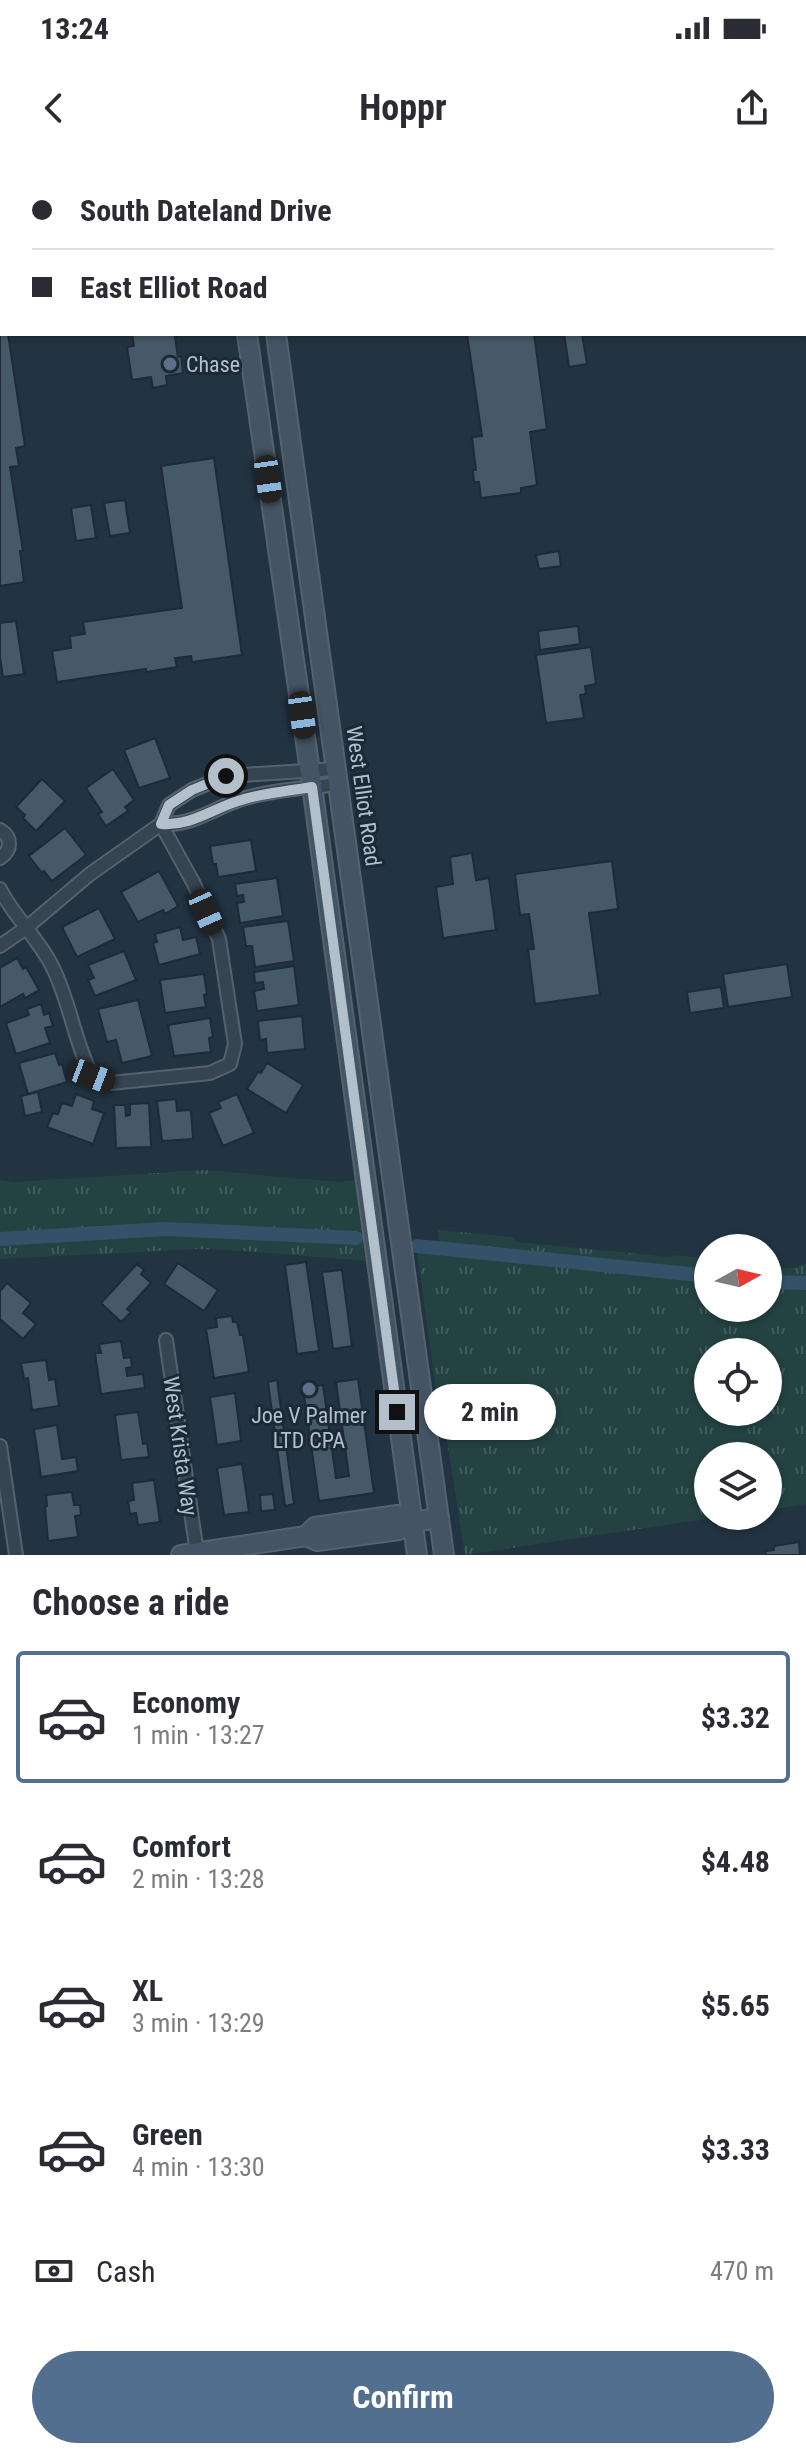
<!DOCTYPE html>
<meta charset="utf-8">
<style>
body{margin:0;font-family:"Roboto Condensed",sans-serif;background:#f2f2f3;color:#2b2b33;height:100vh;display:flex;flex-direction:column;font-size:30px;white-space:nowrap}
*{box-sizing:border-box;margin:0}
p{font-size:26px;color:#7c7c81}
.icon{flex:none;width:44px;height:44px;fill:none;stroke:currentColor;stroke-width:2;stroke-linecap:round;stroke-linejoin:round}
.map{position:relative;height:1395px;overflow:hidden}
.sheet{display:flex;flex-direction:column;background:#fff;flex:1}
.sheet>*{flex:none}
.banner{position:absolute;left:0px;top:0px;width:806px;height:176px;box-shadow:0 2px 6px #0004;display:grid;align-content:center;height:176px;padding:0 32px;background:#fff}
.needle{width:52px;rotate:82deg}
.controls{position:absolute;left:694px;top:1074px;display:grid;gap:16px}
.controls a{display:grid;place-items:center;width:88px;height:88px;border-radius:50%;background:#fff;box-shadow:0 2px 6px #0004;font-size:40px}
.end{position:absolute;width:36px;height:36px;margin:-18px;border:10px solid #b3bfcb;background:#111;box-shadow:0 0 0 4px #111}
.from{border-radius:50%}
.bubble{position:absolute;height:56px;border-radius:28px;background:#fff;box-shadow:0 2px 6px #0004;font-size:26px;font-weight:700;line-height:56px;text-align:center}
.car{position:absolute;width:24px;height:48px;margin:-24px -12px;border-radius:10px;box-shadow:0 0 6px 2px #0007;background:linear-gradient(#222 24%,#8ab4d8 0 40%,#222 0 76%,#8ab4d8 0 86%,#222 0)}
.banner b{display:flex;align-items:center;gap:28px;height:76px;font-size:30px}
.banner b+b{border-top:2px solid #e1e1e2}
.banner i{width:20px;height:20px;background:#2b2b33}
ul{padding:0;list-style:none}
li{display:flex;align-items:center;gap:24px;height:132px;margin:0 16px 12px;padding:0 16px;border:4px solid transparent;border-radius:8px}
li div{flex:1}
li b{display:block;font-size:30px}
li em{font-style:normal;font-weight:700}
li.on{border-color:#536f8f}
li>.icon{width:72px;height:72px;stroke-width:1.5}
h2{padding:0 32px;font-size:36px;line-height:96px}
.pay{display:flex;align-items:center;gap:20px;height:88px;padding:0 32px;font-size:30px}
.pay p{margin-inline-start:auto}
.primary-button{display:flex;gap:16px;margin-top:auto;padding:16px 32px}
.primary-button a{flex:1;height:92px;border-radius:48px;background:#536f8f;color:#fff;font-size:32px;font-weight:700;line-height:92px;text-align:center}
.status{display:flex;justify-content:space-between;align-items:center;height:56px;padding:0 40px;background:#fff;direction:ltr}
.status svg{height:22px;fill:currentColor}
header{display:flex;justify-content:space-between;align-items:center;height:104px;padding:0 32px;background:#fff;font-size:36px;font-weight:700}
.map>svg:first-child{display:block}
.grass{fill:url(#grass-tufts);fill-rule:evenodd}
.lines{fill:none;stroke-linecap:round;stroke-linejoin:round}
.canal{stroke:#345169;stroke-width:14}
.building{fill:#465968;stroke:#1e2b38;stroke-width:2}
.street-casing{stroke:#55626e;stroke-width:16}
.secondary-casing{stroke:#55626e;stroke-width:22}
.street{stroke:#374451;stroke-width:12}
.secondary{stroke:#445464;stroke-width:18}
.route{stroke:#b3bfcb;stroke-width:10}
.service-dot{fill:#5c6f8a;stroke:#1c2936;stroke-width:3}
.labels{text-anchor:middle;stroke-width:6;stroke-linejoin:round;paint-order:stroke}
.poi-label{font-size:22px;fill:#b3bfcb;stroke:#1c2936;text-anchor:start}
.street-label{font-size:22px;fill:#b3bfcb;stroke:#1c2936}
</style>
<div class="status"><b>13:24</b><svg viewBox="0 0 49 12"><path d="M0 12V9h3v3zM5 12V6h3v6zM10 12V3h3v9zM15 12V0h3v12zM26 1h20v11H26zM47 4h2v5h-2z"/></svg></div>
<header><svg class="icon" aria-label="back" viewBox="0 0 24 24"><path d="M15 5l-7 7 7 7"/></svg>Hoppr<svg class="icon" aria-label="share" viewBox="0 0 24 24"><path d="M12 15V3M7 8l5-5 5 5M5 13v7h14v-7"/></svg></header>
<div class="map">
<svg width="806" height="1395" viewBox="0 0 806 1395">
<defs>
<pattern id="grass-tufts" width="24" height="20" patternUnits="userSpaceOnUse" patternTransform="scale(2)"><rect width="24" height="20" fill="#244242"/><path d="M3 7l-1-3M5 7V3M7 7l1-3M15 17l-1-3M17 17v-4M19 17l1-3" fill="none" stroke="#415c5c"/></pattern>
</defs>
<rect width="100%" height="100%" fill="#223341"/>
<g class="grass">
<polygon points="204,1010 338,1022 355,1020 365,1101 245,1091 197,1089 0,1099 0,1020 14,1022"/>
<path d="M438,1070L512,1077L517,1082L670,1097L673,1095L702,1098L708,1102V1148H768V1108H797L800,1105L806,1104V1344L768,1350V1296H708V1356H726L465,1395L440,1237L436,1229L417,1091L440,1092ZM708,1192H768V1252H708Z"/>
</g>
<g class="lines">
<g class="canal">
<polyline points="0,1079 166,1069 356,1078"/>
<polyline points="417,1086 708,1116"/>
<polyline points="768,1122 806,1123"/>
</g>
</g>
<g class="building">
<polygon points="0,169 2,169 2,174 8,174 25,286 16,288 19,306 10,307 23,391 20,391 24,422 0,426"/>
<polygon points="132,174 178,174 178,177 175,177 178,197 181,196 183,213 166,216 167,225 153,228 151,217 132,220 127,187 134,186"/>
<polygon points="467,174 534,174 547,269 530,272 537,325 521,328 521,333 481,338 479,322 474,322 473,310 476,310 472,277 482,276"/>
<polygon points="564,174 582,174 587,204 569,207"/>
<polygon points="214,298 242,495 192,502 191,496 175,498 177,507 146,512 146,509 57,522 52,491 71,488 70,476 85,474 83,462 182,448 161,306"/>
<polygon points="125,340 130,373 110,376 104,343"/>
<polygon points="91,345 96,378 76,381 71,348"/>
<polygon points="559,391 561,406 539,409 536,395"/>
<polygon points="16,461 24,514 3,517 0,497 0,463"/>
<polygon points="578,466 580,484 540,490 538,471"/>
<polygon points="591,487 596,524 585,526 586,534 580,535 584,558 546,563 536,495"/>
<polygon points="155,578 170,618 139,628 124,590"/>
<polygon points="113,609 134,640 125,647 128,651 106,666 98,654 102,652 86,628"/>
<polygon points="42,619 65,641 36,671 23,658 25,655 16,647"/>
<polygon points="65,668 86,695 52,721 44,711 42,713 29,696"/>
<polygon points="251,680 256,711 218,717 216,704 213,704 210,686"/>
<polygon points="472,693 476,720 489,718 496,770 443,778 436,727 453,724 450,697"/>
<polygon points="612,701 618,749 589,753 600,835 535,844 528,789 534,789 529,754 520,755 515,714"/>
<polygon points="159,711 178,746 165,754 163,750 138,762 121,732"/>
<polygon points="277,718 283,756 240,763 237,743 244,742 243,735 237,736 235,724"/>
<polygon points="99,748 115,779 77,797 62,767"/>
<polygon points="288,761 294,801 255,807 252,786 246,786 243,767"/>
<polygon points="180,767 183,780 196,777 200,794 159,805 153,783 157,782 155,774"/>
<polygon points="124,791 136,820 95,836 88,820 94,818 88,805"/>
<polygon points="17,798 23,809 26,807 39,830 25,838 23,834 0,847 0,808"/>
<polygon points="787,804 792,837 728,847 723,814"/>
<polygon points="294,806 299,845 257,851 254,831 264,829 263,822 255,823 254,812"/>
<polygon points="204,814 207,834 204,835 206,847 165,853 160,820"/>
<polygon points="721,827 724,848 690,853 687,832"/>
<polygon points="138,840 152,896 122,903 116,880 107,882 98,849"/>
<polygon points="41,844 44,855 49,853 53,866 45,868 50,883 16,894 6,863 29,855 27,849"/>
<polygon points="302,856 305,889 267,893 266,879 260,880 258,861"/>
<polygon points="210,858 213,877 209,878 211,892 174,896 168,865"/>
<polygon points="55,893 59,905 62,904 67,922 28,934 19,903"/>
<polygon points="267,903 303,925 286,953 247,929 258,912 261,913"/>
<polygon points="38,932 42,952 25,956 21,936"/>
<polygon points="76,934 94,941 92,949 104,953 93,984 47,967 53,953 58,954 62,943 72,946"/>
<polygon points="237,934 254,973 223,986 209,953 221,948 218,942"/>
<polygon points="176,939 177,951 191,950 193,979 162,981 157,941"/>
<polygon points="149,943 151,987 116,988 114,945 125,945 126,956 130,955 130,944"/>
<polygon points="306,1102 319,1191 297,1194 285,1105"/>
<polygon points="178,1103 218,1130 204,1151 164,1124"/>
<polygon points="137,1104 144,1110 141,1114 151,1123 127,1149 131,1152 121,1162 101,1143"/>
<polygon points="342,1110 352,1186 333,1189 322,1112"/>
<polygon points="7,1123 31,1143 23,1153 36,1164 23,1179 0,1159 0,1131"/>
<polygon points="232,1156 233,1162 237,1162 240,1175 243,1175 249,1212 214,1218 206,1169 217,1167 216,1158"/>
<polygon points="121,1181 124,1198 131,1197 132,1207 126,1208 127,1216 143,1214 145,1228 101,1234 95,1193 101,1193 99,1184"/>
<polygon points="46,1200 49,1220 55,1219 59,1246 32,1250 28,1218 24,1219 21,1203"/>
<polygon points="358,1219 374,1333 319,1341 303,1228 323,1225 336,1318 349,1316 336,1222"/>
<polygon points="277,1220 294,1344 285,1346 268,1222"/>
<polygon points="235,1233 241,1281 217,1285 210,1237"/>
<polygon points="138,1252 143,1284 147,1283 149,1297 121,1300 115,1255"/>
<polygon points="57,1265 62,1299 76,1297 78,1311 41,1317 34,1269"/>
<polygon points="242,1304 249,1352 224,1355 217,1308"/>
<polygon points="154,1320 160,1362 138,1365 136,1353 130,1354 128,1341 134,1340 132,1323"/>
<polygon points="72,1332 74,1345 80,1345 81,1355 75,1356 78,1377 48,1381 45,1346 47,1346 46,1335"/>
<polygon points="273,1334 275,1350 261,1351 260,1335"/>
<polygon points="799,1382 800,1395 766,1395 765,1391 774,1390 774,1386"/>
</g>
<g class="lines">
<g class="street-casing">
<g id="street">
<path d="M161,664C191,666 211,650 239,640C270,630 306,628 339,624"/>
<path d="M0,670C12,677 12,690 0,698"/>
<path d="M0,729C14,757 38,778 52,806C70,841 74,881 92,916L111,923L210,913L230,904L235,884L219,779L194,724L161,664"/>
<polyline points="0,786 26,768 90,714 161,664 169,645 192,630 226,616 336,609"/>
<polyline points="166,1180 197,1393"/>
<polyline points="0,1286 16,1395"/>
</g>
</g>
<g class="secondary-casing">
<g id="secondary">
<polyline points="222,0 222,2"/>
<polyline points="251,0 251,2"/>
<polyline points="247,174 310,611 417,1395"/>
<polyline points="276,174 444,1395"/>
<polyline points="306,1376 315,1367 397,1355 412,1362"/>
<polyline points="181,1395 306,1376 317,1381 399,1370 412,1362 439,1358"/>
</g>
</g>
<use href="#street" class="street"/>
<use href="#secondary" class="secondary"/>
</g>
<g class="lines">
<path class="route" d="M226,616L192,630L169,645L161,664C191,666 210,650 238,641C262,633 287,631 312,627L397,1252"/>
</g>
<g class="service-dot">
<circle cx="170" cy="204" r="8"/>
<circle cx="309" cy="1229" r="8"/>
</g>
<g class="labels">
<g class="poi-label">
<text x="186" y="212">Chase</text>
<text x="309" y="1263" text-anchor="middle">Joe V Palmer<tspan x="309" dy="25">LTD CPA</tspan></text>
</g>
<g class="street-label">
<text transform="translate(364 636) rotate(82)" y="8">West Elliot Road</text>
<text transform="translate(181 1286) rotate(82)" y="8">West Krista Way</text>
</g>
</g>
</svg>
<div class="controls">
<a><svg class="needle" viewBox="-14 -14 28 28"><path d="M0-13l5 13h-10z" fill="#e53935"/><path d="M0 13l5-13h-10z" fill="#7c7c81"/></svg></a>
<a><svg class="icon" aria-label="locate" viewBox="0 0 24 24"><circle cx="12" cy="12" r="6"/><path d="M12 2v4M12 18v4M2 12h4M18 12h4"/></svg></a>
<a><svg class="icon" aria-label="layers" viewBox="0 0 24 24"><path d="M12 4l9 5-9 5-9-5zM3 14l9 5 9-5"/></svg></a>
</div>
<i class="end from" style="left:226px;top:616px"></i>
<i class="end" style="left:397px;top:1252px"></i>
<div class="bubble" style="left:424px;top:1224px;width:132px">2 min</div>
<i class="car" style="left:268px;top:319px;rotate:172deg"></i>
<i class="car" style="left:302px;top:555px;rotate:172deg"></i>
<i class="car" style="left:206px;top:752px;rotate:156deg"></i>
<i class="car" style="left:92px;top:916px;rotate:111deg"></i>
<div class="banner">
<b><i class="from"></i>South Dateland Drive</b>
<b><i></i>East Elliot Road</b>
</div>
</div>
<section class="sheet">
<h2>Choose a ride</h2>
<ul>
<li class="on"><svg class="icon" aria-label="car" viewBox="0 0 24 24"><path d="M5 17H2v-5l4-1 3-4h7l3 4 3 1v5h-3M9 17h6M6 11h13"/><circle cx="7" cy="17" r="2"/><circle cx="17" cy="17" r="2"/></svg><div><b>Economy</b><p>1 min · 13:27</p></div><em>$3.32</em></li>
<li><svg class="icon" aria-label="car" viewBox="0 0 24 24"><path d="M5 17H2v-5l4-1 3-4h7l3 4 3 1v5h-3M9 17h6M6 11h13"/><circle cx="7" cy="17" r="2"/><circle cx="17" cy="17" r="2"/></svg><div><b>Comfort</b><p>2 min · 13:28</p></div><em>$4.48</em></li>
<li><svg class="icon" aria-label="car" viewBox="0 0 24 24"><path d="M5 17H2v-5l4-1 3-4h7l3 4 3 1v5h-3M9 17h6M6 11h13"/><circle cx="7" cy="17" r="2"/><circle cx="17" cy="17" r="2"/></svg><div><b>XL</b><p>3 min · 13:29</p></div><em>$5.65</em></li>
<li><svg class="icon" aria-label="car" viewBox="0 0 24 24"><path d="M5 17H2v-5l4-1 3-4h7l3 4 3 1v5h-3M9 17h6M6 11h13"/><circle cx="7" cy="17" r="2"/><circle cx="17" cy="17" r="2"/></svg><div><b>Green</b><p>4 min · 13:30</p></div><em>$3.33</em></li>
</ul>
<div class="pay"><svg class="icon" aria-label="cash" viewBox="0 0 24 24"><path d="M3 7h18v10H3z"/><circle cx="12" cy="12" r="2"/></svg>Cash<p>470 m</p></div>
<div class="primary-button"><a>Confirm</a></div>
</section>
